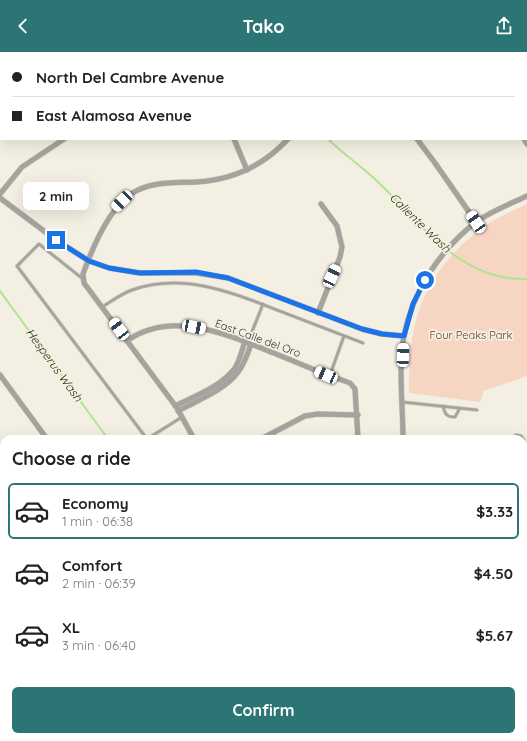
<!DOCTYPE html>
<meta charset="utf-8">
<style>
body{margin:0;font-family:Quicksand,sans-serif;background:#f2f2f2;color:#222;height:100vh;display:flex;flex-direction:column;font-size:15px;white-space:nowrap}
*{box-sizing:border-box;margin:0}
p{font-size:13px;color:#767676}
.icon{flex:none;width:22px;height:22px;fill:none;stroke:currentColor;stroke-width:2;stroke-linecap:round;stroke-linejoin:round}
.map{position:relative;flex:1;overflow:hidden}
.panel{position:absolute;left:0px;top:383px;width:527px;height:306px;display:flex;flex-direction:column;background:#fff;border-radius:12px 12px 0 0;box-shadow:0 4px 16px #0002}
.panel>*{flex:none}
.hud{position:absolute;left:0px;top:0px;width:527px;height:88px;box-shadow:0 4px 16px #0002;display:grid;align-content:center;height:88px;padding:0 12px;background:#fff}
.end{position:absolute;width:18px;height:18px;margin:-9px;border:5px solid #1a73e8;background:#fff;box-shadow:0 0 0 2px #fff}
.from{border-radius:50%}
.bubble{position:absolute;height:28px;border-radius:6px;background:#fff;box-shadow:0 4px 16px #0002;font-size:13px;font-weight:700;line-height:28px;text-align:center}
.car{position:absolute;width:12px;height:24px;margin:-12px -6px;border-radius:5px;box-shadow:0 0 3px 1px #0007;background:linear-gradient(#fff 24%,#345 0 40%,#fff 0 76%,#345 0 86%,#fff 0)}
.hud b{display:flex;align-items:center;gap:14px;height:38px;font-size:15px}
.hud b+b{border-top:1px solid #e0e0e0}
.hud i{width:10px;height:10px;background:#222}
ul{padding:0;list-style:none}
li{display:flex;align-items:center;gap:12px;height:56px;margin:0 8px 6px;padding:0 4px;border:2px solid transparent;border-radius:6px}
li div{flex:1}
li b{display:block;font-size:15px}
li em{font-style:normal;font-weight:700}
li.active{border-color:#2b7575}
li>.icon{width:36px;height:36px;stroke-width:1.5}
h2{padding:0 12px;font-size:18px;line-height:48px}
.primary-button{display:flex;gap:8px;margin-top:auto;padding:8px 12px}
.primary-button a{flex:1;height:46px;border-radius:6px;background:#2b7575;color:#fff;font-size:16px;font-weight:700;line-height:46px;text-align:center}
header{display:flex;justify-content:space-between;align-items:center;height:52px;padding:0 12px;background:#2b7575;color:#fff;font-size:18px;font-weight:700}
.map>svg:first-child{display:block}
.green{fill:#f6d6c3}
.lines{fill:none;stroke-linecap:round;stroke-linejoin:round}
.stream{stroke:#b2e392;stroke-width:2}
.service-casing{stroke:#cecbbf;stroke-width:4}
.minor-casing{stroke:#cecbbf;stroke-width:6}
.secondary-casing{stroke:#cecbbf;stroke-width:8}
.service{stroke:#a6a29d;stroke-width:2.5}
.minor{stroke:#a6a29d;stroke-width:5}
.secondary{stroke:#827c76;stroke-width:7}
.route{stroke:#1a73e8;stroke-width:5}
.labels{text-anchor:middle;stroke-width:3.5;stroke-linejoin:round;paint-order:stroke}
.park-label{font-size:11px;fill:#6e3914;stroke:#f3f0e3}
.street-label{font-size:11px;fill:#383631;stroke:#f3f0e3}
.water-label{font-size:12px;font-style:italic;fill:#1b3800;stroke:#f3f0e3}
</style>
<header><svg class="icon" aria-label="back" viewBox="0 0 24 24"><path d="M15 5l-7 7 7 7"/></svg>Tako<svg class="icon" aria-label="share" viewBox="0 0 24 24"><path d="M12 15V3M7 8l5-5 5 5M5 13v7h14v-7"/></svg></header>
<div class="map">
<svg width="527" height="689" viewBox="0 0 527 689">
<rect width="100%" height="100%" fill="#f3f0e3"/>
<path class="green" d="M527,152V324L484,339L480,350L409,341C409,287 414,245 452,203C463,191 475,180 489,171C501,164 514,158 527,152Z"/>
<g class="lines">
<g class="stream">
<polyline points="238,0 239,1"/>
<path d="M328,87C344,103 363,115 379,131C422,172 461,230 527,227"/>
<polyline points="0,239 108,387"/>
<polyline points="326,685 333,689"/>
</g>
<g class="service-casing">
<g id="service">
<polyline points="83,227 39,192 17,214 147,387 182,365"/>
<path d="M102,255C112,249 121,242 132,238C182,220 231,240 277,258C306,269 334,280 363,291"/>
<polyline points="248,290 263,252"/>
<polyline points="330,323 344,284"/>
<polyline points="402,350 477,358"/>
<path d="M443,354C445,362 446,365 455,365L460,356"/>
<polyline points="510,387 516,383 521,384 524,388 523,394"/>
</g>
</g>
<g class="minor-casing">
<g id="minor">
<polyline points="21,0 22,1"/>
<polyline points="145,0 146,1"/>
<polyline points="326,0 328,1"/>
<polyline points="444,0 445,1"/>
<polyline points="369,1 370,0"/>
<polyline points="0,26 1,25"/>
<polyline points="234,87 247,118"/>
<polyline points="417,87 435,111 476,170"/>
<polyline points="524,87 527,92"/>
<polyline points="0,142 22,115 64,87"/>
<polyline points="0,146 56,188 89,209 109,216 140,221 196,221 228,226 362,277 382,282 404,284"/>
<polyline points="318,261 340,205 342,195 337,174 321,152"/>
<path d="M127,289C174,255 235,286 281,304C304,314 327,323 350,331L355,337L358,387"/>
<polyline points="0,323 47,387"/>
<path d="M175,354C195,344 222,334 235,316C240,308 242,298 245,289"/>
<path d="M178,359C198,348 225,338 238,320C244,313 248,301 251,292"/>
<path d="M194,387L177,356L84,231L83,222C92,197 109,157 131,142C150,129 175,131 196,130C232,128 264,113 288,87"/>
<polyline points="261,387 305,364 318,362 358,363"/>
<path d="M403,387C403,355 398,314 404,284C412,240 440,198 476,170C491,159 510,152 527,144"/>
<polyline points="0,411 4,417"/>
<polyline points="523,419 527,419"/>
<polyline points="523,505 527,505"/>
<polyline points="0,542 4,541"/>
<polyline points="493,685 493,689"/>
<polyline points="202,689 213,685"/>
</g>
</g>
<g class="secondary-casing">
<g id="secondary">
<polyline points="0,584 4,589"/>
<polyline points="62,685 63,689"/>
</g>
</g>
<use href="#service" class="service"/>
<use href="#minor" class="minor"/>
<use href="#secondary" class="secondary"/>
</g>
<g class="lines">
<polyline class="route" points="56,188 89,209 109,216 140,221 196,220 228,226 362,277 382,282 404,284 413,252 425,228"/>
</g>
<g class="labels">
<g class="park-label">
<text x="471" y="287">Four Peaks Park</text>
</g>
<g class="street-label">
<text transform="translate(258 286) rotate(20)" y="4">East Calle del Oro</text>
</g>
<g class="water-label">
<text transform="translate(420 171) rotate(44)" y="4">Caliente Wash</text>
<text transform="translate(54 313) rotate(54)" y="4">Hesperus Wash</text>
</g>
</g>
</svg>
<i class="end from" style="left:425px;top:228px"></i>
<i class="end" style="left:56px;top:188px"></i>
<div class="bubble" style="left:23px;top:130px;width:66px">2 min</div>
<i class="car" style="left:122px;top:149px;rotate:225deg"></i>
<i class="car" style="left:476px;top:170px;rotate:326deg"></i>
<i class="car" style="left:332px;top:224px;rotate:25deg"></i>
<i class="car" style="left:194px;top:275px;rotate:101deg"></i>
<i class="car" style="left:119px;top:277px;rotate:323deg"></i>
<i class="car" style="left:403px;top:303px;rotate:2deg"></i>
<i class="car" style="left:326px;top:323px;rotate:293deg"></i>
<div class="hud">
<b><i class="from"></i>North Del Cambre Avenue</b>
<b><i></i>East Alamosa Avenue</b>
</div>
<section class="panel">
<h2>Choose a ride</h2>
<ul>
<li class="active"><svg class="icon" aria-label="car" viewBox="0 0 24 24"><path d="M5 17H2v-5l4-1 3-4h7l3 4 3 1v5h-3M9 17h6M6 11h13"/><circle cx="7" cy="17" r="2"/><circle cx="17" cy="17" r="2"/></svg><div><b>Economy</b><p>1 min · 06:38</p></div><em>$3.33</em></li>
<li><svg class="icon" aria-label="car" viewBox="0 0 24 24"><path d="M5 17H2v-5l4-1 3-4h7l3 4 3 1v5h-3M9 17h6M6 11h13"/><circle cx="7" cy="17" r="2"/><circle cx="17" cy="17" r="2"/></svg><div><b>Comfort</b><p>2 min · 06:39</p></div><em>$4.50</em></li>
<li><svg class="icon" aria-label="car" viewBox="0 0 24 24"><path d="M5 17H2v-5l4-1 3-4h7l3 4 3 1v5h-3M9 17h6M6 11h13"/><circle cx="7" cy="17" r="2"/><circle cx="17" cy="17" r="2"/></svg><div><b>XL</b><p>3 min · 06:40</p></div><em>$5.67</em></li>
</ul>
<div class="primary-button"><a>Confirm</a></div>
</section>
</div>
